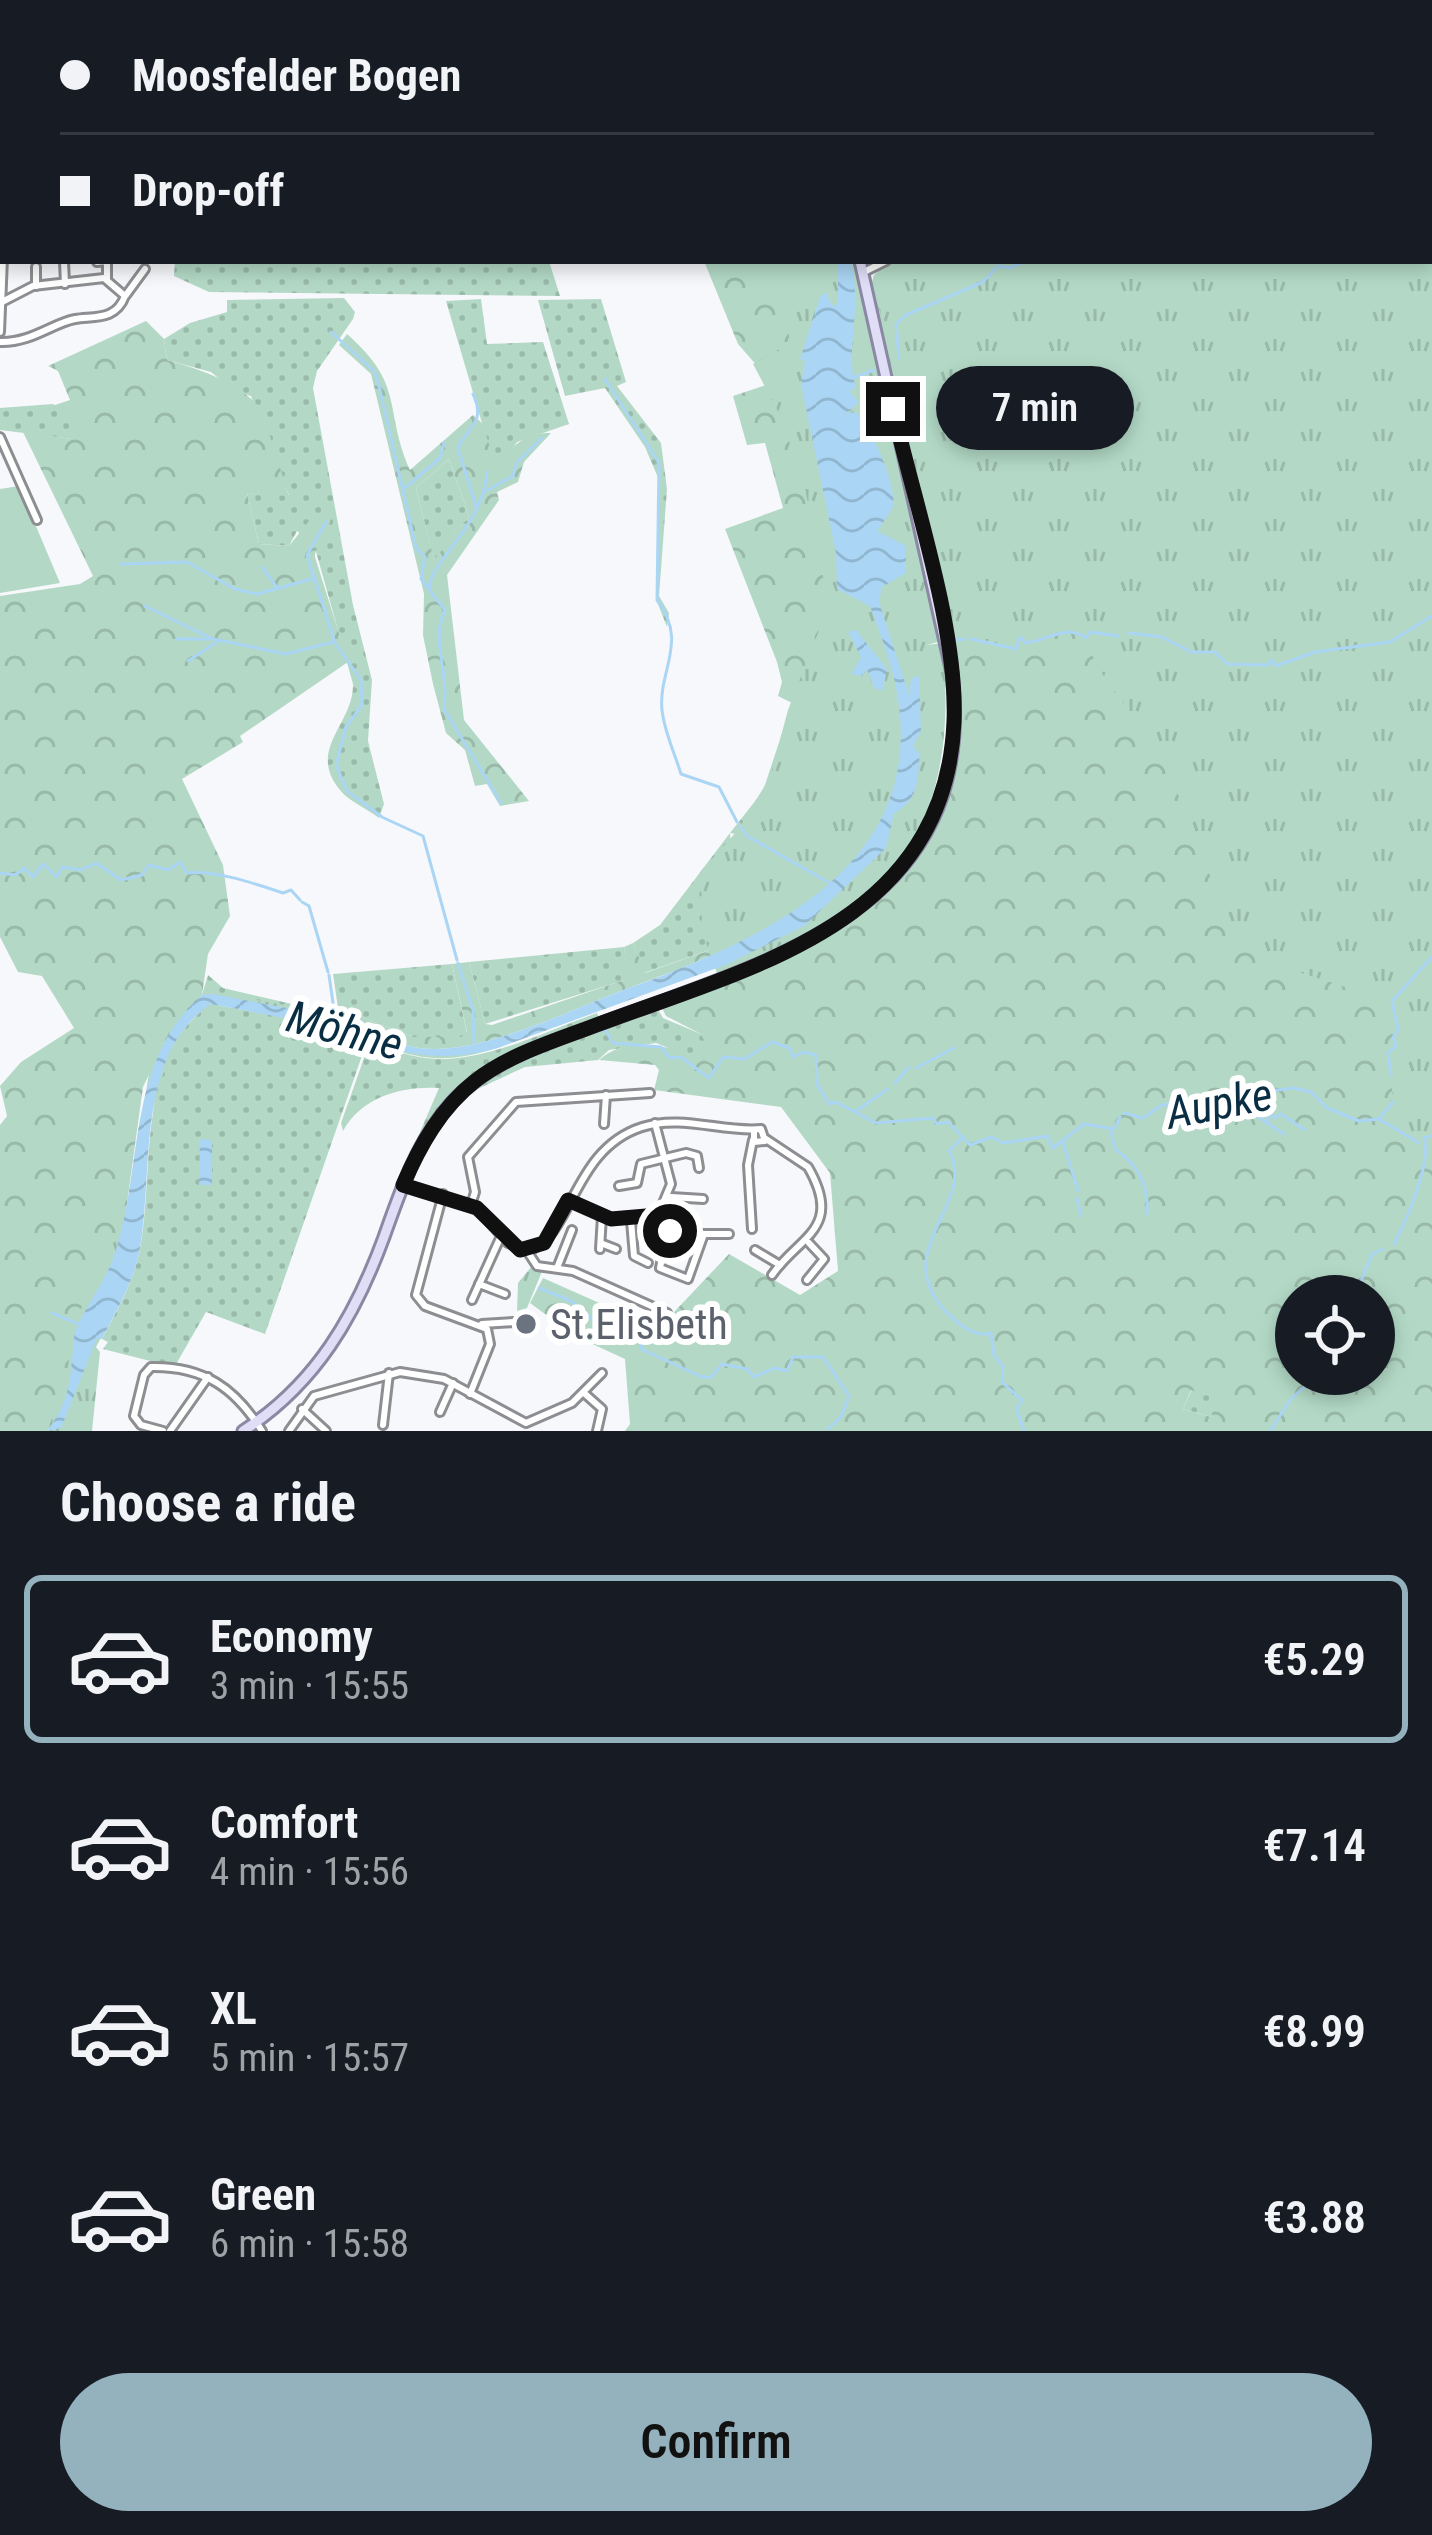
<!DOCTYPE html>
<meta charset="utf-8">
<style>
body{margin:0;font-family:"Roboto Condensed",sans-serif;background:#20242c;color:#f1f3f6;height:100vh;display:flex;flex-direction:column;font-size:45px;white-space:nowrap}
*{box-sizing:border-box;margin:0}
p{font-size:39px;color:#9ea1a6}
.icon{flex:none;width:66px;height:66px;fill:none;stroke:currentColor;stroke-width:2;stroke-linecap:round;stroke-linejoin:round}
.map{position:relative;height:1431px;overflow:hidden}
.sheet{display:flex;flex-direction:column;background:#171b24;flex:1}
.sheet>*{flex:none}
.top-card{position:absolute;left:0px;top:0px;width:1434px;height:264px;box-shadow:0 6px 18px #0003;display:grid;align-content:center;height:264px;padding:0 60px;background:#171b24}
.buttons{position:absolute;left:1275px;top:1275px;display:grid;gap:24px}
.buttons a{display:grid;place-items:center;width:120px;height:120px;border-radius:50%;background:#171b24;box-shadow:0 6px 18px #0003;font-size:60px}
.end{position:absolute;width:54px;height:54px;margin:-27px;border:15px solid #101011;background:#fff;box-shadow:0 0 0 6px #fff}
.from{border-radius:50%}
.bubble{position:absolute;height:84px;border-radius:42px;background:#171b24;box-shadow:0 6px 18px #0003;font-size:39px;font-weight:600;line-height:84px;text-align:center}
.top-card b{display:flex;align-items:center;gap:42px;height:114px;font-size:45px}
.top-card b+b{border-top:3px solid #363941}
.top-card i{width:30px;height:30px;background:#f1f3f6}
ul{padding:0;list-style:none}
li{display:flex;align-items:center;gap:36px;height:168px;margin:0 24px 18px;padding:0 36px;border:6px solid transparent;border-radius:18px}
li div{flex:1}
li b{display:block;font-size:45px}
li em{font-style:normal;font-weight:600}
li.selected{border-color:#94b2bd}
li>.icon{width:108px;height:108px;stroke-width:1.5}
h2{padding:0 60px;font-size:54px;line-height:144px}
.action{display:flex;gap:24px;margin-top:auto;padding:24px 60px}
.action a{flex:1;height:138px;border-radius:72px;background:#94b2bd;color:#111;font-size:48px;font-weight:600;line-height:138px;text-align:center}
.map>svg:first-child{display:block}
.grass{fill:url(#grass-dots)}
.forest{fill:url(#forest-crowns);fill-rule:evenodd}
.wetland{fill:url(#wetland-marsh)}
.park{fill:url(#park-tufts)}
.pitch{fill:#b3d9c6}
.water{fill:url(#water-waves)}
.lines{fill:none;stroke-linecap:round;stroke-linejoin:round}
.stream{stroke:#aad5f4;stroke-width:3}
.canal{stroke:#aad5f4;stroke-width:6}
.minor-casing{stroke:#8d8e91;stroke-width:12}
.major-casing{stroke:#8a88a2;stroke-width:15}
.minor{stroke:#fff;stroke-width:6}
.major{stroke:#e0def6;stroke-width:9}
.route{stroke:#101011;stroke-width:15}
.worship-dot{fill:#6b7280;stroke:#fff;stroke-width:4.5}
.labels{text-anchor:middle;stroke-width:12;stroke-linejoin:round;paint-order:stroke}
.worship-label{font-size:42px;fill:#5b616d;stroke:#fff;text-anchor:start}
.water-label{font-size:45px;font-style:italic;fill:#092d42;stroke:#fff}
</style>
<div class="map">
<svg width="1432" height="1431" viewBox="0 0 1432 1431">
<defs>
<pattern id="grass-dots" width="8" height="8" patternUnits="userSpaceOnUse" patternTransform="scale(3)"><rect width="8" height="8" fill="#b3d9c6"/><path d="M2 2h.1M6 6h.1" fill="none" stroke="#99b9a9" stroke-width="1.8" stroke-linecap="round"/></pattern>
<pattern id="forest-crowns" width="20" height="18" patternUnits="userSpaceOnUse" patternTransform="scale(3)"><rect width="20" height="18" fill="#b3d9c6"/><path d="M2 6a3 3 0 1 1 6 0M12 15a3 3 0 1 1 6 0" fill="none" stroke="#99b9a9"/></pattern>
<pattern id="wetland-marsh" width="20" height="14" patternUnits="userSpaceOnUse" patternTransform="scale(3)"><rect width="20" height="14" fill="#b3d9c6"/><path d="M1 5h8M5 5V1M11 12h8M15 12V8" fill="none" stroke="#99b9a9"/></pattern>
<pattern id="park-tufts" width="24" height="20" patternUnits="userSpaceOnUse" patternTransform="scale(3)"><rect width="24" height="20" fill="#b3d9c6"/><path d="M3 7l-1-3M5 7V3M7 7l1-3M15 17l-1-3M17 17v-4M19 17l1-3" fill="none" stroke="#99b9a9"/></pattern>
<pattern id="water-waves" width="16" height="10" patternUnits="userSpaceOnUse" patternTransform="scale(3)"><rect width="16" height="10" fill="#aad5f4"/><path d="M0 5q4-4 8 0t8 0" fill="none" stroke="#91b6d0"/></pattern>
</defs>
<rect width="100%" height="100%" fill="#f7f8fb"/>
<g class="grass">
<polygon points="175,261 549,261 560,296 209,292 174,276"/>
<path d="M344,298L355,312L353,319L317,371L313,388L353,605L372,680L368,741L384,804L379,818C368,809 348,801 340,790C306,749 354,724 353,684L315,548L297,531L289,546L259,544L247,493L289,495L251,396L234,391L211,372L167,360L164,339L190,323L227,312V300Z"/>
<polygon points="481,299 487,344 543,342 569,424 517,442 497,474 446,301"/>
<polygon points="601,299 626,382 617,386 661,443 667,489 659,596 669,613 667,627 656,599 659,480 645,447 605,388 565,396 538,300"/>
<polygon points="53,404 72,414 72,439 0,430 0,408"/>
<polygon points="449,459 469,516 434,561 416,488"/>
<polygon points="730,833 735,941 644,973 633,943 660,925"/>
<polygon points="624,947 628,979 485,1024 469,962"/>
<polygon points="452,964 467,1033 462,1037 413,1037 338,1008 333,974"/>
<path d="M208,975L223,988L331,1013L327,1026C362,1040 407,1060 445,1059C496,1057 549,1030 597,1013L600,1020L523,1049L455,1088L401,1176L439,1088C403,1086 362,1096 343,1131L341,1123L369,1044L365,1047L265,1334L206,1312L175,1366L166,1365L103,1349L108,1342L102,1339C116,1312 132,1285 139,1254C156,1176 133,1056 211,1004L326,1025L202,995Z"/>
<polygon points="656,1006 663,1018 701,1034 720,1068 656,1043 609,1050 598,1060 525,1067 471,1092 525,1056"/>
<polygon points="1192,1389 1217,1398 1211,1417 1183,1409"/>
</g>
<g class="forest">
<path d="M1432,9V1431H625L630,1424L625,1359L575,1336L530,1303L543,1278L658,1329L729,1254L800,1295L838,1271L830,1173L781,1107L654,1090L659,1070L655,1065L599,1060C631,1031 685,1049 718,1067L701,1034L666,1016L660,1004L786,954L855,915L917,845L945,780L955,691L870,289L874,275L889,261H1431ZM1296,1296H1374V1374H1296ZM1191,1390L1216,1398L1211,1417L1183,1409Z"/>
<path d="M704,261H838V304L832,307L826,292L820,297L800,359L805,365L801,384L836,553L837,588L870,605C880,634 892,663 897,693C928,867 762,940 629,988C572,1009 480,1056 419,1048C391,1044 361,1027 333,1017L338,1008L413,1037H462L467,1032L452,964L469,962L485,1024L492,1025L627,979L624,947L633,943L645,973L735,941L783,915L740,835L730,833L763,791L792,703L778,696L782,682L777,662L725,529L783,508L765,443L747,445L733,396L772,383L738,344ZM853,629C868,647 894,663 883,690L875,689L867,670L862,676L851,674L861,653L848,632Z"/>
<path d="M146,321L164,339L167,360C206,371 249,386 271,422L269,433L289,496L247,493L259,544L289,546L313,516L332,511C330,535 315,544 315,557L348,662L240,736L243,742L182,779L223,865L230,916L208,954L202,995L170,1031L143,1087L124,1225L70,1392L47,1431H0V1125L7,1116L0,1086L21,1062L74,1028L42,976L18,972L0,937V596L80,584L93,576L23,432L72,439V414L52,406L70,400L58,371L48,366Z"/>
<path d="M347,334C406,386 383,408 410,470L473,415L483,424L497,472C510,448 521,433 551,433L524,462L518,482L497,492L499,500L447,575L464,720L529,801L500,806L487,784L475,786L465,750L446,733L433,684L423,635L424,594L371,374L339,345ZM449,459L469,516L434,560L416,488Z"/>
</g>
<path class="wetland" d="M1231,1104C1251,1111 1284,1098 1289,1133L1274,1119L1250,1112L1241,1118L1222,1115L1206,1123L1202,1109Z"/>
<g class="park">
<path d="M1310,0H1432V1136L1419,1143L1377,1119L1393,1097L1387,1055L1395,1046L1392,1002L1289,969L1234,936L1164,759L1098,668L1084,637C1070,630 1048,630 1037,642L1021,637L1017,649L977,638L950,642L878,303V281L898,261H997L1003,272L1027,261H1431V3H1306Z"/>
<path d="M779,261H855L941,641L927,645L942,643C957,770 927,880 805,942C778,956 747,965 718,976L702,931L701,871L738,830L770,777L788,710L829,605L804,484L789,454L790,434L753,364L790,343Z"/>
<path d="M220,993L331,1014L337,1025C390,1046 435,1059 493,1049C425,1071 397,1049 334,1029C309,1021 281,1016 254,1010C240,1007 223,1001 209,1007C138,1037 138,1277 96,1347L100,1352L92,1431H47L68,1376L70,1331L126,1217L149,1073L174,1022L199,997Z"/>
<polygon points="532,1266 543,1269 527,1308 517,1311 518,1283"/>
</g>
<polygon class="pitch" points="19,486 60,583 0,593 0,489"/>
<g class="water">
<path d="M838,261H850C864,303 844,352 856,388L849,391L859,402L844,415L853,411C869,419 898,488 893,506C890,513 882,524 877,531L906,546V573L882,587L879,602L909,695L911,678L919,676L921,731L913,746L920,754C917,780 920,798 894,814L886,848L804,926L728,964L498,1048C434,1066 391,1051 331,1028L333,1017C361,1027 391,1044 419,1048C480,1056 572,1009 629,988C762,939 928,868 897,693C892,663 880,634 870,606L837,589L836,553L801,384L805,361L800,359L820,297L826,292L832,306L838,304Z"/>
<polygon points="856,630 887,669 883,690 875,689 867,670 862,676 851,674 861,657 848,632"/>
<path d="M212,994L329,1016L326,1026L211,1004C133,1055 155,1176 139,1254C132,1285 116,1311 102,1339L97,1338L61,1428L47,1431C72,1399 70,1376 74,1337C75,1323 105,1282 113,1259C145,1169 124,1063 202,995Z"/>
<polygon points="200,1139 212,1140 212,1185 199,1185"/>
</g>
<g class="lines">
<g class="stream">
<polyline points="276,3 284,0"/>
<polyline points="1431,171 1432,170"/>
<path d="M331,332L374,371L379,386L416,548L425,557L421,579L445,610C430,642 449,665 444,709L501,803"/>
<polyline points="899,359 896,324 906,315 983,282 998,266 1010,268 1027,261"/>
<polyline points="853,378 874,370"/>
<path d="M605,379L659,463L657,600C689,642 658,670 662,710C664,731 675,754 681,774L719,787L737,822"/>
<path d="M473,394C487,424 466,426 458,449L477,509"/>
<polyline points="405,488 440,458 444,443"/>
<polyline points="486,491 513,476 517,462 542,438"/>
<polyline points="326,522 307,555 335,643 361,680 362,705 346,727 336,765 347,791 382,817"/>
<polyline points="121,564 187,562 235,589 257,594 315,578"/>
<polyline points="262,567 278,589"/>
<path d="M429,588C432,558 482,528 487,472"/>
<polyline points="145,606 213,639 286,654 333,642"/>
<polyline points="1129,633 1162,637 1191,652 1215,652 1227,664 1268,665 1271,660 1276,666 1315,652 1390,642 1432,616"/>
<polyline points="177,639 210,639"/>
<path d="M971,639L1016,649L1020,637L1026,643C1049,640 1065,624 1086,638L1090,632L1118,636"/>
<polyline points="955,640 964,639"/>
<polyline points="188,661 220,640"/>
<polyline points="384,818 423,836 457,960"/>
<polyline points="740,826 747,836 833,885"/>
<path d="M0,873L15,875L25,868L33,877L43,864L57,877L62,867L81,870L96,863L121,880L142,875L149,865L168,870L180,862L187,873C212,870 248,881 283,893L291,890L300,900"/>
<polyline points="302,902 309,906 328,972"/>
<polyline points="458,963 473,1010 474,1042"/>
<polyline points="329,975 334,1010"/>
<polyline points="329,1023 333,1014"/>
<polyline points="604,1028 613,1043 661,1047 670,1058 681,1057 709,1078 723,1057 745,1059 772,1042 789,1048 793,1057 803,1052 816,1055 817,1084 829,1104 836,1102 876,1123 933,1118 937,1124 948,1122 970,1145 991,1137 1004,1143 1047,1136 1053,1148 1084,1124 1114,1129 1120,1117"/>
<polyline points="916,1068 954,1048"/>
<polyline points="1391,1075 1388,1053 1396,1046 1393,1037 1398,1030 1392,1001 1432,957"/>
<polyline points="895,1083 909,1067"/>
<polyline points="1204,1110 1208,1122 1220,1110 1233,1113 1241,1105 1267,1123 1269,1110 1274,1118 1281,1114 1305,1130"/>
<polyline points="856,1111 888,1089"/>
<polyline points="1124,1113 1143,1118 1162,1105 1294,1088 1311,1092 1327,1108 1359,1121 1379,1119 1419,1143"/>
<polyline points="1379,1119 1393,1102"/>
<polyline points="1267,1123 1284,1134"/>
<path d="M1110,1129L1115,1149C1138,1165 1149,1184 1147,1214"/>
<path d="M962,1138L949,1151C980,1205 877,1256 957,1322C970,1332 980,1336 991,1333L994,1355L1003,1367L1002,1382L1022,1400L1017,1408"/>
<polyline points="1063,1142 1078,1191"/>
<polyline points="1077,1198 1081,1216"/>
<path d="M1394,1244C1406,1220 1432,1164 1424,1138L1432,1136"/>
<polyline points="539,1288 571,1301 597,1323 606,1318 622,1325 622,1330 643,1336 641,1349 702,1377 711,1377 722,1364 747,1369 754,1377 775,1368 787,1371 793,1357 823,1357 849,1396 841,1417 828,1429"/>
<polyline points="1355,1296 1372,1254 1383,1249"/>
<polyline points="52,1313 83,1326"/>
<polyline points="1017,1410 1024,1431"/>
<polyline points="1270,1431 1291,1399 1318,1374"/>
</g>
<polyline class="canal" points="850,0 851,3"/>
<g class="minor-casing">
<g id="minor">
<polyline points="890,0 892,3"/>
<polyline points="55,3 56,0"/>
<polyline points="104,3 108,0"/>
<polyline points="137,3 139,0"/>
<polyline points="160,3 160,0"/>
<polyline points="0,20 3,21"/>
<polyline points="0,122 3,122"/>
<polyline points="0,182 3,182"/>
<polyline points="64,261 65,284"/>
<polyline points="97,262 107,261 107,278"/>
<polyline points="36,267 36,286"/>
<polyline points="862,273 886,261"/>
<polyline points="126,295 145,269"/>
<polyline points="0,332 3,258"/>
<path d="M0,342C31,343 53,323 75,319C96,316 116,320 125,296L104,278L33,286L2,302"/>
<polyline points="0,437 37,520"/>
<polyline points="604,1124 606,1095"/>
<path d="M766,1139L808,1167C844,1229 799,1236 772,1275"/>
<path d="M403,1185L477,1208L508,1243L527,1251C573,1238 571,1150 642,1127C682,1114 724,1133 761,1129L765,1141L754,1142V1131"/>
<polyline points="619,1186 637,1183 641,1164 686,1153 697,1156 699,1168"/>
<polyline points="443,1194 416,1295 425,1306 487,1329 490,1344 470,1394"/>
<polyline points="671,1197 703,1199"/>
<polyline points="568,1200 611,1219 658,1215 671,1184 655,1123"/>
<polyline points="471,1205 475,1192 468,1157 516,1102 650,1093"/>
<polyline points="658,1215 665,1242 660,1268 688,1279 704,1234 665,1231"/>
<polyline points="631,1221 634,1256 648,1263"/>
<polyline points="752,1229 748,1165 753,1140"/>
<polyline points="704,1234 729,1234"/>
<polyline points="603,1244 616,1249"/>
<polyline points="600,1249 602,1216"/>
<polyline points="755,1250 780,1265"/>
<polyline points="527,1251 537,1266 573,1271 667,1313"/>
<polyline points="557,1268 572,1230"/>
<polyline points="807,1280 824,1259 809,1243"/>
<polyline points="479,1284 505,1294"/>
<polyline points="472,1300 501,1236"/>
<polyline points="482,1324 514,1322"/>
<polyline points="584,1393 602,1409 597,1431"/>
<polyline points="302,1409 326,1431"/>
<polyline points="440,1412 453,1383"/>
<polyline points="383,1425 389,1373"/>
<path d="M163,1431L141,1425L134,1416L144,1375L151,1367C204,1366 235,1388 262,1431"/>
<polyline points="170,1431 208,1377"/>
<polyline points="289,1431 314,1396 400,1372 444,1379 526,1423 572,1403 602,1373"/>
</g>
</g>
<g class="major-casing">
<g id="major">
<polyline points="823,3 824,0"/>
<path d="M243,1431C316,1384 355,1316 384,1237C401,1189 418,1138 454,1100C492,1060 546,1043 597,1025C772,959 980,911 952,673L860,261"/>
</g>
</g>
<use href="#minor" class="minor"/>
<use href="#major" class="major"/>
</g>
<g class="lines">
<path class="route" d="M670,1231H664L658,1215L611,1219L568,1200L544,1243L520,1250L477,1208L403,1185C420,1145 441,1108 475,1081C509,1055 551,1042 591,1027C747,968 945,926 954,722C958,629 914,502 893,409"/>
</g>
<circle class="worship-dot" cx="526" cy="1324" r="12"/>
<g class="labels">
<g class="worship-label">
<text x="550" y="1339">St.Elisbeth</text>
</g>
<g class="water-label">
<text transform="translate(345 1030) rotate(15)" y="16">Möhne</text>
<text transform="translate(1219 1103) rotate(-11)" y="16">Aupke</text>
</g>
</g>
</svg>
<div class="buttons">
<a><svg class="icon" aria-label="locate" viewBox="0 0 24 24"><circle cx="12" cy="12" r="6"/><path d="M12 2v4M12 18v4M2 12h4M18 12h4"/></svg></a>
</div>
<i class="end from" style="left:670px;top:1231px"></i>
<i class="end" style="left:893px;top:409px"></i>
<div class="bubble" style="left:936px;top:366px;width:198px">7 min</div>
<div class="top-card">
<b><i class="from"></i>Moosfelder Bogen</b>
<b><i></i>Drop-off</b>
</div>
</div>
<section class="sheet">
<h2>Choose a ride</h2>
<ul>
<li class="selected"><svg class="icon" aria-label="car" viewBox="0 0 24 24"><path d="M5 17H2v-5l4-1 3-4h7l3 4 3 1v5h-3M9 17h6M6 11h13"/><circle cx="7" cy="17" r="2"/><circle cx="17" cy="17" r="2"/></svg><div><b>Economy</b><p>3 min · 15:55</p></div><em>€5.29</em></li>
<li><svg class="icon" aria-label="car" viewBox="0 0 24 24"><path d="M5 17H2v-5l4-1 3-4h7l3 4 3 1v5h-3M9 17h6M6 11h13"/><circle cx="7" cy="17" r="2"/><circle cx="17" cy="17" r="2"/></svg><div><b>Comfort</b><p>4 min · 15:56</p></div><em>€7.14</em></li>
<li><svg class="icon" aria-label="car" viewBox="0 0 24 24"><path d="M5 17H2v-5l4-1 3-4h7l3 4 3 1v5h-3M9 17h6M6 11h13"/><circle cx="7" cy="17" r="2"/><circle cx="17" cy="17" r="2"/></svg><div><b>XL</b><p>5 min · 15:57</p></div><em>€8.99</em></li>
<li><svg class="icon" aria-label="car" viewBox="0 0 24 24"><path d="M5 17H2v-5l4-1 3-4h7l3 4 3 1v5h-3M9 17h6M6 11h13"/><circle cx="7" cy="17" r="2"/><circle cx="17" cy="17" r="2"/></svg><div><b>Green</b><p>6 min · 15:58</p></div><em>€3.88</em></li>
</ul>
<div class="action"><a>Confirm</a></div>
</section>
